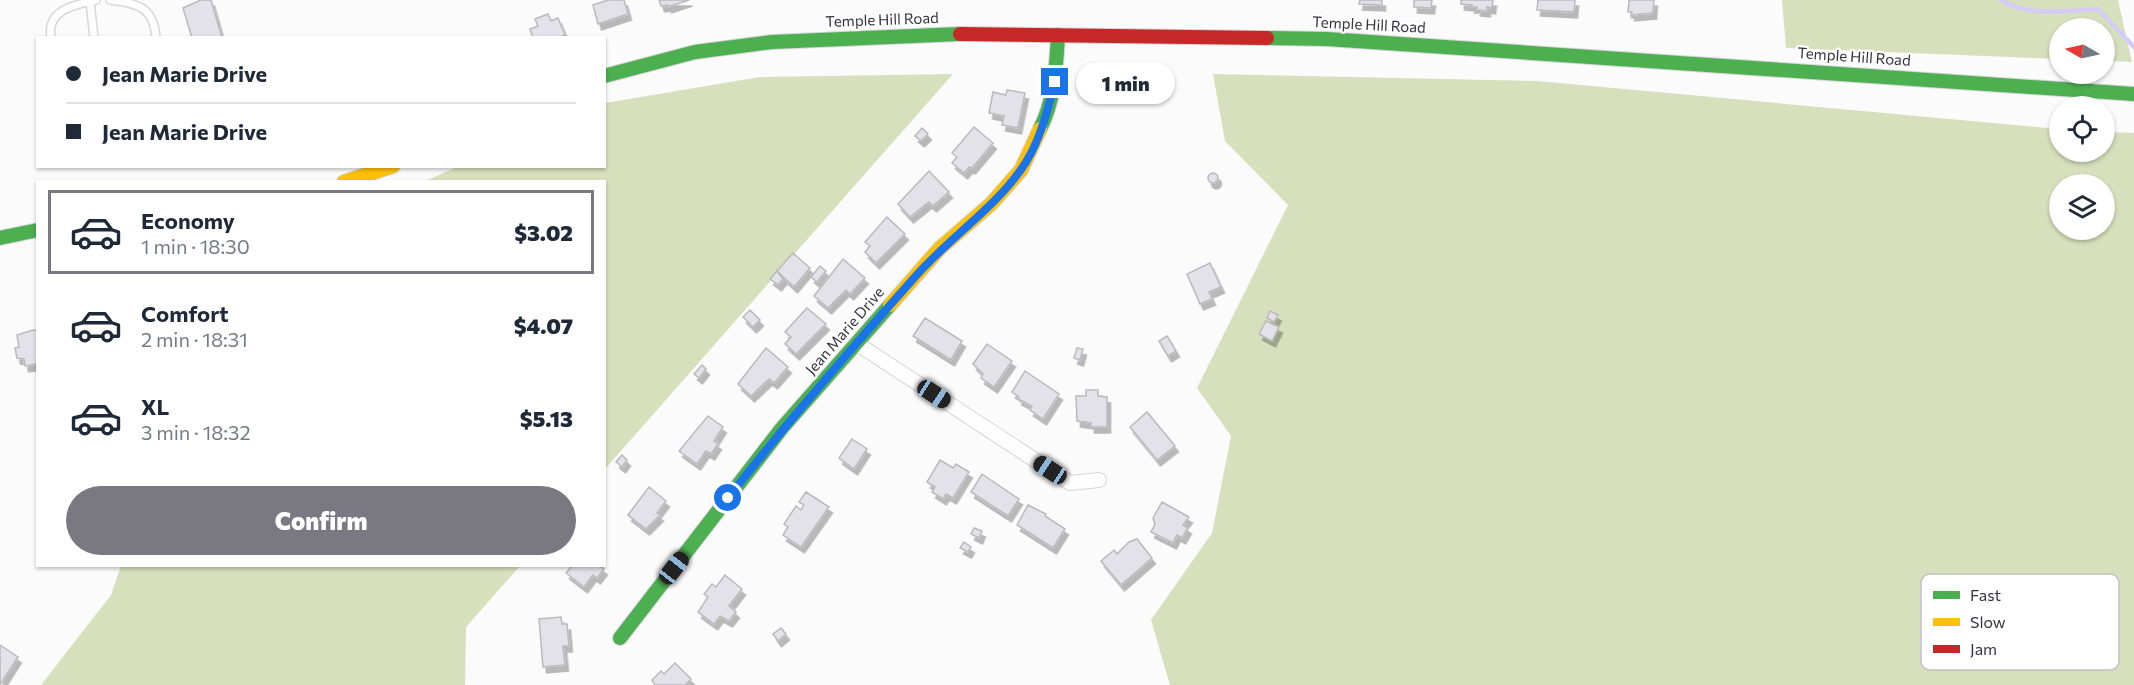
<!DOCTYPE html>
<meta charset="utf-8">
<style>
body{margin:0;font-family:Commissioner,sans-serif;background:#f2f2f3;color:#1f2937;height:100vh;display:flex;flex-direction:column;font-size:22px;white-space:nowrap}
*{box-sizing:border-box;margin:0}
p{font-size:20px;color:#747a83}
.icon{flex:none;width:33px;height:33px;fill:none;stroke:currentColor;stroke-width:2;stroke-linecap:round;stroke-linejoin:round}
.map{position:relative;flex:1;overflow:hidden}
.sheet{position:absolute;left:36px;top:180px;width:570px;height:387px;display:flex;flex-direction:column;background:#fff;border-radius:0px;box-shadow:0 2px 4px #0004}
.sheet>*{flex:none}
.hud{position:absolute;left:36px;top:36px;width:570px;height:132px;border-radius:0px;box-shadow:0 2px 4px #0004;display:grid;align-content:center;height:132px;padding:0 30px;background:#fff}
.needle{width:39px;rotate:279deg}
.fabs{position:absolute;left:2049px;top:18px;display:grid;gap:12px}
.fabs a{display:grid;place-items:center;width:66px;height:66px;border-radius:50%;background:#fff;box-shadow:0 2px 4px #0004;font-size:30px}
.end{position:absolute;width:27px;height:27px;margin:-14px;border:8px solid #1a73e8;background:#fff;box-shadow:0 0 0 3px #fff}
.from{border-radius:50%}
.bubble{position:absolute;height:42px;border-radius:21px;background:#fff;box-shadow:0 2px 4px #0004;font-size:20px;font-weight:800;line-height:42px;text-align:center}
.car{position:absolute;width:18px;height:36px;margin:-18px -9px;border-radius:8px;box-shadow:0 0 4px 2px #0007;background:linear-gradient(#222 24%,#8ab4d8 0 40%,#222 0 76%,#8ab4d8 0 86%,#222 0)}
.hud b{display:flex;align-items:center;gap:21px;height:57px;font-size:22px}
.hud b+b{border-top:2px solid #e0e1e3}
.hud i{width:15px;height:15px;background:#1f2937}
ul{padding:10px 0 0;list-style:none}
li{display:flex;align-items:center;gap:18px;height:84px;margin:0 12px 9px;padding:0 18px;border:3px solid transparent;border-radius:0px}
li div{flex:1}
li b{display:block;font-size:22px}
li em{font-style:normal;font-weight:800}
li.active{border-color:#7a7880}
li>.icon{width:54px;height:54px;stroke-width:1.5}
.cta{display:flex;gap:12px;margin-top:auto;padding:12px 30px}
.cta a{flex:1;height:69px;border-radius:36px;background:#7a7880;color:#fff;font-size:24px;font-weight:800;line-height:69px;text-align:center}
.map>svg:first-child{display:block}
.forest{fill:#d7e0bc;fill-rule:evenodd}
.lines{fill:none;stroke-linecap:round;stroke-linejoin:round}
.stream{stroke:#d5cbf6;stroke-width:4.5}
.building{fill:#e3e2e8;stroke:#bab9be;stroke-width:1.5;filter:url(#shadow)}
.lane-casing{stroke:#d7d6db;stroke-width:10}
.street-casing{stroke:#d7d6db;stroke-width:16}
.fast-casing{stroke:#d7d6db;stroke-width:16}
.slow-casing{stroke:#d7d6db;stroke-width:16}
.jam-casing{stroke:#d7d6db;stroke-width:16}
.lane{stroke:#fefefe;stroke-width:7}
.street{stroke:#fefefe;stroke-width:14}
.fast{stroke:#4caf50;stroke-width:14}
.slow{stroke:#ffc107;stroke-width:14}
.jam{stroke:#c62828;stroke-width:14}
.route{stroke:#1a73e8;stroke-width:8}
.labels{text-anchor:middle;stroke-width:4.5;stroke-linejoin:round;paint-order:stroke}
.street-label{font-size:15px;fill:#35323d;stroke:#fff}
.key{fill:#fff;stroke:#c2c2c5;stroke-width:1.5}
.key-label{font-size:16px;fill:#35323d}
</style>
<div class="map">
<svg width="2134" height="685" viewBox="0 0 2134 685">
<defs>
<filter id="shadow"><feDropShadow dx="3.5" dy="6" stdDeviation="0" flood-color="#0004"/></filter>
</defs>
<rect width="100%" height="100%" fill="#fbfbfb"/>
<g class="forest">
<polygon points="1782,0 2118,0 2132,62 2105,61 2104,28 2060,28 2059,59 1786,48"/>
<polygon points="953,74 605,469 604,182 423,182 457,167 604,166 605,103 760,77"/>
<path d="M1213,74L1537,81L2059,129L2060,152H2104L2105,132L2134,133V685H1170L1151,620L1212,533L1231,436L1197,388L1288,205L1225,141ZM2060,184H2104V230H2060Z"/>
<polygon points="121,566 520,566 466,627 465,685 41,685 111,595"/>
</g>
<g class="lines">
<path class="stream" d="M2001,0C2028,17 2067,11 2098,9L2134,47"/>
</g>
<g class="building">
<polygon points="201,0 211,0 222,38 192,38 183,8"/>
<polygon points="624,0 628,14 598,24 593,5 608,0"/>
<polygon points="659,0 689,0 668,7 668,5 661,6"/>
<polygon points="1360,0 1382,0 1382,5 1359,4"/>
<polygon points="1414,0 1432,0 1431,8 1414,7"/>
<polygon points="1461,0 1493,0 1492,8 1487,7 1487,11 1477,10 1477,7 1471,7 1472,5 1461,4"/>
<polygon points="1538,0 1575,0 1574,12 1537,10"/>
<polygon points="1629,0 1654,0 1653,13 1631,15 1632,12 1628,12"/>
<polygon points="548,14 551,21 558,18 565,35 558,38 533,38 530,29 538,26 535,19"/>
<polygon points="1007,90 1025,93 1018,128 1002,125 1004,116 989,113 993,92 1006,95"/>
<polygon points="974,127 993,143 972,168 969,167 964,173 952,163 957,157 952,153"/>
<polygon points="922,128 928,134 921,141 915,136"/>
<polygon points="929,171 949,192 933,206 929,202 910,217 898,204"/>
<circle cx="1213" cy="178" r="5"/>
<polygon points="887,217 905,234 876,263 865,252 870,246 865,242"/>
<polygon points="793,253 810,268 794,287 777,271"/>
<polygon points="843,259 865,278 850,294 846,290 828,308 814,296"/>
<polygon points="1210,263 1221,287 1209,292 1212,299 1200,304 1187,274"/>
<polygon points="820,266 826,271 817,282 811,277"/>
<polygon points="777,271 783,279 778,285 770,279"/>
<polygon points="807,308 826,324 796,354 785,344 791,337 785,332"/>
<polygon points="750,310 760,320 753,327 743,317"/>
<polygon points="1270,311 1278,315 1274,322 1267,318"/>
<polygon points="925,318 962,341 951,360 913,336"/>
<polygon points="1266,321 1279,327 1272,341 1259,334"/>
<polygon points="33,330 38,331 37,364 25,366 24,359 17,358 15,348 19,347 17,335"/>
<polygon points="1167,336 1176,351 1168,356 1159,341"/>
<polygon points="987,344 1012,361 994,387 981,378 983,374 973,364"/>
<polygon points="766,348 788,367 774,383 769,379 751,396 738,384"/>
<polygon points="1077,348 1083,349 1080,360 1074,358"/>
<polygon points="702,365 706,369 699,378 694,374"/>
<polygon points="1025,371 1059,394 1043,419 1030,410 1032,406 1018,399 1019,397 1012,392"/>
<polygon points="1086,390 1098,390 1098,396 1107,397 1107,427 1091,427 1091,423 1077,421 1076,396 1086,396"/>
<polygon points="1147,412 1175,446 1157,460 1130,427"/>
<polygon points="708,416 723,427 714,441 718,444 711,454 706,451 697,464 679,451"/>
<polygon points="852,439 867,449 854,469 839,458"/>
<polygon points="622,455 627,460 622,467 616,462"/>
<polygon points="940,460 953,468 956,464 969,472 953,498 946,494 943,499 932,492 935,487 927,482"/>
<polygon points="982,474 1019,499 1008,516 971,492"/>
<polygon points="649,487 666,501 657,513 660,515 646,529 628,515"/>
<polygon points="806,492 829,507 801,547 783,535 788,527 784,524 796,506 801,510 804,505 799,502"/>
<polygon points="1162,502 1189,517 1183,525 1188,528 1182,538 1177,535 1173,543 1151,532 1155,524 1153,518"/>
<polygon points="1028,505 1046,514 1045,516 1065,529 1053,548 1017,525"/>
<polygon points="974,528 982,531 979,538 971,534"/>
<polygon points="1137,539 1152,558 1121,585 1101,561 1114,550 1117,554 1129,542"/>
<polygon points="964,542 971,547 968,552 960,548"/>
<polygon points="572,566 600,566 604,569 597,578 593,575 584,587 566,573"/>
<polygon points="725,575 742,589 729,606 736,612 729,621 720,616 714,624 698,612 708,597 704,594 712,584 716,587"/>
<polygon points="561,617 562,624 567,624 569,646 563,646 565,665 543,667 539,619"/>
<polygon points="781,628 786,634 778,641 773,634"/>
<polygon points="0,645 18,657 0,685"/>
<polygon points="675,663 691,679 685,685 655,685 652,680 661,671 664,674"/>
</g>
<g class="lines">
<g class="lane-casing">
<g id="lane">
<path d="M110,0C137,3 154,7 156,38"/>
<polyline points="90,1 94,38"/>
<path d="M51,38C46,9 75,5 96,0"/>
</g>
</g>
<g class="street-casing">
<polyline id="street" points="856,343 1070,483 1099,480"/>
</g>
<g class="fast-casing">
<g id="fast">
<polyline points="1267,38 1327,39 2134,94"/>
<polyline points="604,76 695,52 772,42 960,34"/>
<path d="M1040,129C1055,99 1056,68 1058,35"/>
<polyline points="0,238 38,230"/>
<polyline points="620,638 782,428 890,305"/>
</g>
</g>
<g class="slow-casing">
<g id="slow">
<polyline points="344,182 393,166"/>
<polyline points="890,305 940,248 991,204 1021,170 1040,129"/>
</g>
</g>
<g class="jam-casing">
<polyline id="jam" points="960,34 1267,38"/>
</g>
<use href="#lane" class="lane"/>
<use href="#street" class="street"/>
<use href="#fast" class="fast"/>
<use href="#slow" class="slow"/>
<use href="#jam" class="jam"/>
</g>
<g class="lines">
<path class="route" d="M728,498C787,422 850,350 914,278C947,240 991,211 1020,171C1039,146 1047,112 1055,82"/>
</g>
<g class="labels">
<g class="street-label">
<text transform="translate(882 20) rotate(-2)" y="5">Temple Hill Road</text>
<text transform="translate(1369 25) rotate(3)" y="5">Temple Hill Road</text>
<text transform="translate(1854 57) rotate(4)" y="5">Temple Hill Road</text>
<text transform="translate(845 331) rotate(-49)" y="5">Jean Marie Drive</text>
</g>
</g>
<rect x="1921" y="574" width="198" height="96" rx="9" class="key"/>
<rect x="1933" y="591" width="27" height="8" fill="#4caf50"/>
<rect x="1933" y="618" width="27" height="8" fill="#ffc107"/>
<rect x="1933" y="645" width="27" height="8" fill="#c62828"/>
<g class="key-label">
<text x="1970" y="601">Fast</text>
<text x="1970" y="628">Slow</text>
<text x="1970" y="655">Jam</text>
</g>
</svg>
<div class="fabs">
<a><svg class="needle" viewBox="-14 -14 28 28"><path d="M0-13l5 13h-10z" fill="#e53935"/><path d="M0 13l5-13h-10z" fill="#747a83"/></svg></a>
<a><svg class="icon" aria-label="locate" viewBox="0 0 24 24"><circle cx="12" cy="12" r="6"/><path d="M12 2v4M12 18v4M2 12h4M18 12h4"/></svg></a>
<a><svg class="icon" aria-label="layers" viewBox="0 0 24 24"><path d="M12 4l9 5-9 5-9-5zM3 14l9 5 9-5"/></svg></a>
</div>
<i class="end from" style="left:728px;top:498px"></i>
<i class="end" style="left:1055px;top:82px"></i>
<div class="bubble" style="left:1076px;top:62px;width:99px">1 min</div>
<i class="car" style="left:934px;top:394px;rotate:123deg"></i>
<i class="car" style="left:1050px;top:470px;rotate:303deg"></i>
<i class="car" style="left:674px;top:568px;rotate:38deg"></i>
<div class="hud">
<b><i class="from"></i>Jean Marie Drive</b>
<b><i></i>Jean Marie Drive</b>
</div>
<section class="sheet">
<ul>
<li class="active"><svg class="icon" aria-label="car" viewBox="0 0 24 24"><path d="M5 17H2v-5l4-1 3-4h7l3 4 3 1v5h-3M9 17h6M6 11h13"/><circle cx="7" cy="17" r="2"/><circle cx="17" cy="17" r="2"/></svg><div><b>Economy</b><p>1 min · 18:30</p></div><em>$3.02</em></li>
<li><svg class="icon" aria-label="car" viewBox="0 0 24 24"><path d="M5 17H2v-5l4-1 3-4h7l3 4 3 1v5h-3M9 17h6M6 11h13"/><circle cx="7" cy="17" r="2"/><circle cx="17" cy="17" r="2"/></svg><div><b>Comfort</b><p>2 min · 18:31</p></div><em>$4.07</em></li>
<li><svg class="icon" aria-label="car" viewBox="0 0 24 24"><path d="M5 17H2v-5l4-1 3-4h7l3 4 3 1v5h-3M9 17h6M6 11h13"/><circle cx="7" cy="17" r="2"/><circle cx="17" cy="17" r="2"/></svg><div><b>XL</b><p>3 min · 18:32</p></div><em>$5.13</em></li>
</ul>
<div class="cta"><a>Confirm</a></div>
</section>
</div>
